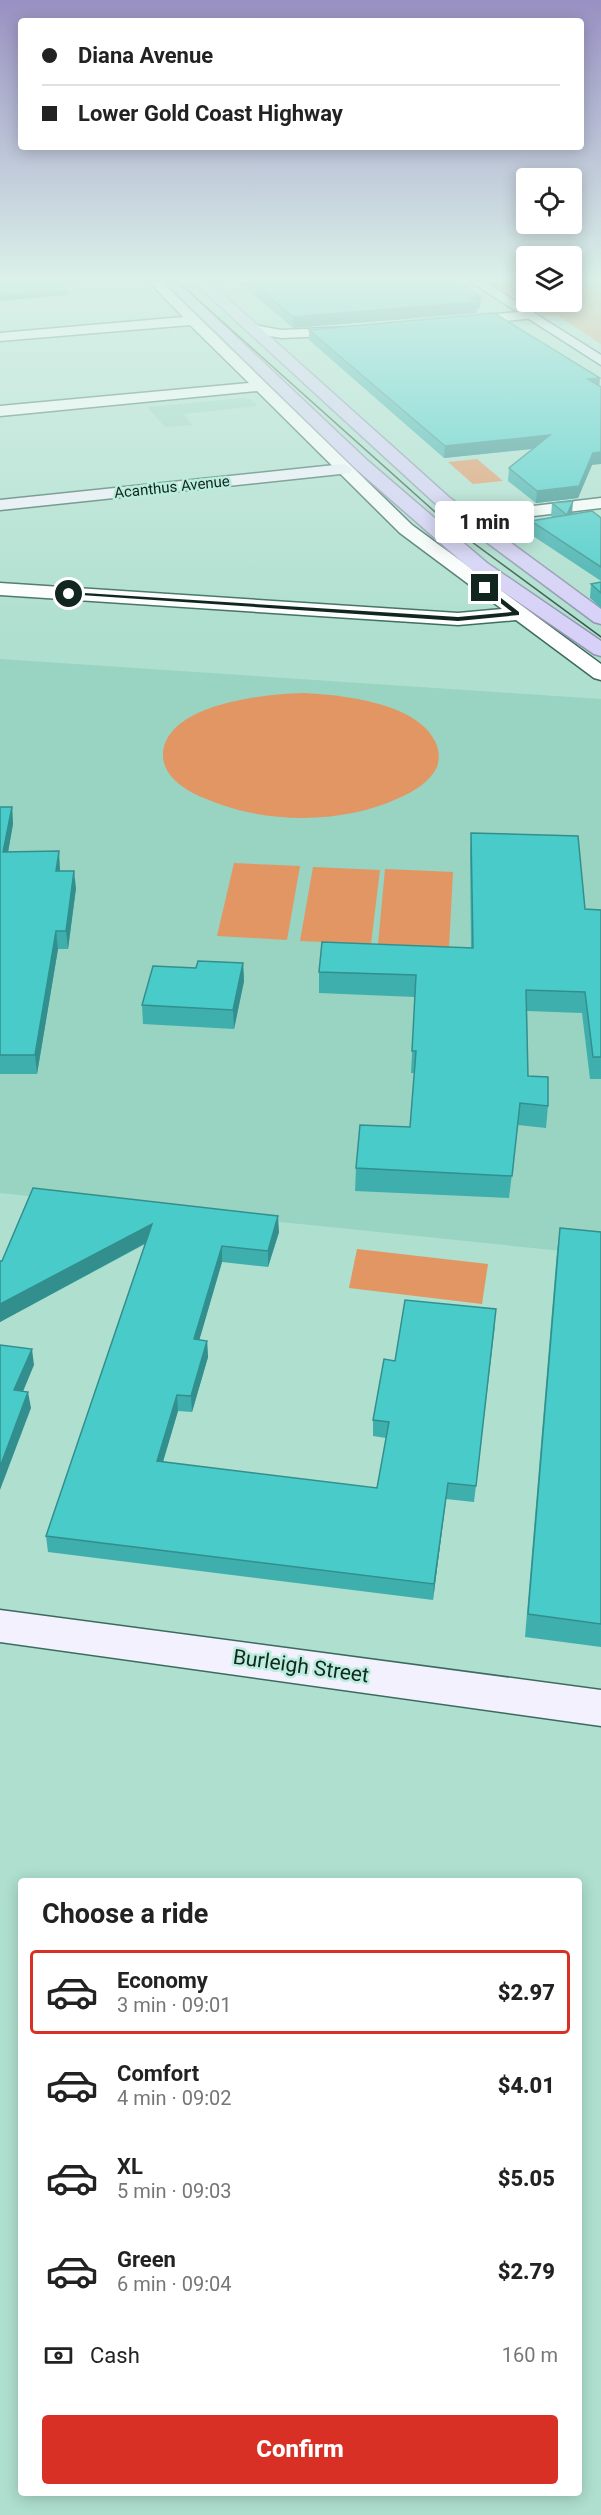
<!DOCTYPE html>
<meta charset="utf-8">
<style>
body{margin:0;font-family:Roboto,sans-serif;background:#f2f2f2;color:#222;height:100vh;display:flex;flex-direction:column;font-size:22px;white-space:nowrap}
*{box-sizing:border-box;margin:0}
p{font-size:20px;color:#767676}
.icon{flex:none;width:33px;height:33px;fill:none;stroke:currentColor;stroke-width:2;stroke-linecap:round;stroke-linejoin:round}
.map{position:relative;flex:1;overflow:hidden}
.side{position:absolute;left:18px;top:1878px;width:564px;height:618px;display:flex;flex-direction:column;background:#fff;border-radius:6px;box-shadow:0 3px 15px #0003}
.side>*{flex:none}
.top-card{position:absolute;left:18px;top:18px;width:566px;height:132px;border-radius:6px;box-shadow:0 3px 15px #0003;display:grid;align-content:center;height:132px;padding:0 24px;background:#fff}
.fabs{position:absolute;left:516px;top:168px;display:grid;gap:12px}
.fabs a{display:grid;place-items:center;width:66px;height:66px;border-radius:6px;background:#fff;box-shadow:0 3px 15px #0003;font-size:30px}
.end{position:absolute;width:27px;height:27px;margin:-14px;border:8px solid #122620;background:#fff;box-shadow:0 0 0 3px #fff}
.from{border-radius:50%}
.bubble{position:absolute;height:42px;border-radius:6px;background:#fff;box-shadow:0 3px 15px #0003;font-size:20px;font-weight:800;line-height:42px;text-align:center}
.top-card b{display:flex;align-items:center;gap:21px;height:57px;font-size:22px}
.top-card b+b{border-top:2px solid #e0e0e0}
.top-card i{width:15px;height:15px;background:#222}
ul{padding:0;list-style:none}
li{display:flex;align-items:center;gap:18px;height:84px;margin:0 12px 9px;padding:0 12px;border:3px solid transparent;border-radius:6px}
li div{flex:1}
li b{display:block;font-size:22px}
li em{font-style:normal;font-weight:800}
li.active{border-color:#d93025}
li>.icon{width:54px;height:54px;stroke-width:1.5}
h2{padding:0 24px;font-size:27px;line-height:72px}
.pay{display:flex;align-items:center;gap:15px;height:66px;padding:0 24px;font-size:22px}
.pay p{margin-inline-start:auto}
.cta{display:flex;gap:12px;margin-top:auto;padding:12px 24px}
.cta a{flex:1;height:69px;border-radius:6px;background:#d93025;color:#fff;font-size:24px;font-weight:800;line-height:69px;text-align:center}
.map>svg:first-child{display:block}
.built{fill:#99d3c1}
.green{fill:#e29664}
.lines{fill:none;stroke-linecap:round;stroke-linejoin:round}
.street-casing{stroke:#3c6b5d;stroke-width:3}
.secondary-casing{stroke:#3c6b5d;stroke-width:3}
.highway-casing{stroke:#9294ac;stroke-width:3}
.street{fill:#fff;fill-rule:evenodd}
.secondary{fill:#f3f1fd;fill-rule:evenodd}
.highway{fill:#d7d0f8;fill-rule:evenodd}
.tram{stroke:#365048;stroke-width:1.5}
.wall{fill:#3fafad}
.shaded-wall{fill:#338f8d}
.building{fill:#49ccc9;stroke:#338f8d;stroke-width:1.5}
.route{fill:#122620}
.labels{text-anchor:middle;stroke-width:5;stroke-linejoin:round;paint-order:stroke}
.far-street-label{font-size:15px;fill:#122620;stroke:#bbeddc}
.near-street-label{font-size:21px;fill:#122620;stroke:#bbeddc}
</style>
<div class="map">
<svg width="601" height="2515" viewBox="0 0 601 2515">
<rect width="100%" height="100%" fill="#aedfcf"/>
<g class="built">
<polygon points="243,398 250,399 258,406 184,414 192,425 165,427 147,407"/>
<polygon points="0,659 601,699 601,1255 0,1193"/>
</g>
<g class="green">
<polygon points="485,282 526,282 526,302 572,302 572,282 601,282 601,344 557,315 542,316 524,305 521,298 504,294"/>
<polygon points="477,459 503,481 473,484 448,462"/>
<path d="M303,693C342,695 415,702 435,741C439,749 440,758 437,767C430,782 413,792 399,798C341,825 262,824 204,798C186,791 162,776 163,754C166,703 266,694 303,693Z"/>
<polygon points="234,863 300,866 287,940 217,936"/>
<polygon points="313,867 380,870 371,944 300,941"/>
<polygon points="385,869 453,872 449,947 378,944"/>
<polygon points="357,1249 488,1264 482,1304 349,1288"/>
</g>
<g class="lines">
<g class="street-casing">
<g id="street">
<polygon points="149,282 162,282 412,525 601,664 601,680 594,678 516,620 458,625 0,595 0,583 458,613 502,609 400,533 257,391 0,416 0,406 249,383 190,325 0,341 0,333 183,317"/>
<polygon points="529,311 534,312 536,315 534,318 456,326 449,322 456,318"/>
<polygon points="254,325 281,330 354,327 361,331 354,335 281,338 249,332 247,329 249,326"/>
<polygon points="601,498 601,508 466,524 460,523 457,519 460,515 466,514"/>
</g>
</g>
<g class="secondary-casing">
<g id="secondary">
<polygon points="471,282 485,282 601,355 601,365"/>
<polygon points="344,464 352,469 350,473 0,510 0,500"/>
<polygon points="0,1610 601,1690 601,1726 0,1642"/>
</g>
</g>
<g class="highway-casing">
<g id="highway">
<polygon points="165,282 178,282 368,461 487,563 601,641 601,656 594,654 473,571 452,553 356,469"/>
<polygon points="197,282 209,282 450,498 601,609 601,624 594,622 438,506 198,286"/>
</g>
</g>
<use href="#street" class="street"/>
<use href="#secondary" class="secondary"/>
<use href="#highway" class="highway"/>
<polyline class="tram" points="178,282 453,528 601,637"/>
</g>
<g class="wall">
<polygon points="239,282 458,282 480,308 477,309 477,313 293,328"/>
<polygon points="309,330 599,386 592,465 578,498 536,503 508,481 509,468 533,449 444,458 309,340"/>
<polygon points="552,503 572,514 601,518 601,581 530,534 531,521 553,518 551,516"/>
<polygon points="601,582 601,608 590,598 591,584"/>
<polygon points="0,807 12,807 13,824 8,852 60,869 60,871 76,888 68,949 58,949 37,1074 0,1074"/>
<polygon points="471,833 585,909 601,910 601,1079 590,1079 582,1013 527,1011 528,1076 548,1106 546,1128 518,1125 509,1198 355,1191 356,1168 410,1127 415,1073 411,1073 415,997 319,993 319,972 471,948 470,853"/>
<polygon points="243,963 244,981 234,1029 143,1024 142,1005 196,968"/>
<polygon points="33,1188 279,1232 268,1267 222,1262 199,1340 207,1341 208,1357 192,1412 178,1411 163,1462 377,1488 386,1438 373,1436 373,1420 395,1361 495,1325 474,1502 446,1499 433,1600 48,1552 46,1536 145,1244 0,1322 0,1261 2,1261"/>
<polygon points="560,1228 601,1232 601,1647 525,1637 557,1251"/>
</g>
<g class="shaded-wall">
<polygon points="58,282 83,282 58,284"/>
<polygon points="68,291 68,295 0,301 0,296"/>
<polygon points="481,297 480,308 477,309 477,313 293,328 293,317"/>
<polygon points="600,378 599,389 588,379"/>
<polygon points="550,435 549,447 444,458 445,446"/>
<polygon points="601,452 601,464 592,465 578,498 536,503 537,491 593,453"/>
<polygon points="573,501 572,514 566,528 567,515"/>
<polygon points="12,807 13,824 5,869 3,852"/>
<polygon points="59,851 60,869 57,889 56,871"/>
<polygon points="74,871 76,888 68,949 66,931"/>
<polygon points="56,931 58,949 37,1074 35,1055"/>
<polygon points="243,963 244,981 234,1029 233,1010"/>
<polygon points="278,1216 279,1232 268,1267 268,1251"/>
<polygon points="152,1224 153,1239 0,1322 0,1304"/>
<polygon points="222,1246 222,1262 195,1355 194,1339"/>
<polygon points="207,1341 208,1357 192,1412 191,1396"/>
<polygon points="32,1349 34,1365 17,1406 14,1390"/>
<polygon points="28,1392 31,1408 0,1490 0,1467"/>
<polygon points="177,1395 178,1411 158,1478 157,1461"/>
<polygon points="448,1483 446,1499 433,1600 434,1584"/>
</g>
<g class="building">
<polygon points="0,282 60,282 68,291 0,296"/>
<polygon points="251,282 458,282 481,297 471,298 477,302 293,317"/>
<polygon points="494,313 600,378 588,379 601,387 601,452 593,453 579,486 537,491 509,468 550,435 445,446 309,330"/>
<polygon points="573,501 567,515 592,511 601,518 601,567 531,521 567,515 552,503"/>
<polygon points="601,582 601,593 591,584"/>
<polygon points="0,807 12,807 3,852 59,851 56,871 74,871 66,931 56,931 35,1055 0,1055"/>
<polygon points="471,833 578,836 585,909 601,910 601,1057 593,1057 585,992 526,990 528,1076 548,1077 548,1106 520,1103 512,1176 356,1168 360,1125 410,1127 416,1051 412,1051 416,975 319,972 322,942 473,948"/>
<polygon points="198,961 243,963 233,1010 142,1005 153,966 196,968"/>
<polygon points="33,1188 278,1216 268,1251 222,1246 194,1339 207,1341 191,1396 177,1395 157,1461 377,1488 389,1422 373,1420 384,1359 395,1361 405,1300 496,1309 476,1486 448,1483 434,1584 46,1536 152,1224 0,1304 0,1261 2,1261"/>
<polygon points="560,1228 601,1232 601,1624 528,1614"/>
<polygon points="0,1345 32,1349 14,1390 28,1392 0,1467"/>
</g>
<linearGradient id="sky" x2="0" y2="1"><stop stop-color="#9890c2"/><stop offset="0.44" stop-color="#dbf1e9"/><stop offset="1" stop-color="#dbf1e9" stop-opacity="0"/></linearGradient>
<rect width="601" height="634" fill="url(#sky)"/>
<polygon class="route" points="483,587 487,587 519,612 519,615 458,621 66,594 69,592 458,617 512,612 483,589"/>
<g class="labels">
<g class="far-street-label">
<text transform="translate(172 487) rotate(-6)" y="5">Acanthus Avenue</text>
</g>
<g class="near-street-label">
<text transform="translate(301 1666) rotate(8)" y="7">Burleigh Street</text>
</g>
</g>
</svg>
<div class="fabs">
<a><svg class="icon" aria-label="locate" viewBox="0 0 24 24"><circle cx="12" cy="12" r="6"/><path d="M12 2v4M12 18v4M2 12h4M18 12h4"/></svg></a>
<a><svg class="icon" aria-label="layers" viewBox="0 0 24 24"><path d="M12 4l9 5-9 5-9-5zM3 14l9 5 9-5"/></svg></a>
</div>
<i class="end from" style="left:69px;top:594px"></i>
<i class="end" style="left:485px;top:588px"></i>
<div class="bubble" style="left:435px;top:501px;width:99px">1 min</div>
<div class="top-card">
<b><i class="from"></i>Diana Avenue</b>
<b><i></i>Lower Gold Coast Highway</b>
</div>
<section class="side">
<h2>Choose a ride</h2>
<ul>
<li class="active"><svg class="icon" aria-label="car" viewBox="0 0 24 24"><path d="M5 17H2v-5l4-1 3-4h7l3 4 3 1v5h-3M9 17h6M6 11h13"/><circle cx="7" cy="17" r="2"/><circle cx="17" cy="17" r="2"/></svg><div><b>Economy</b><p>3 min · 09:01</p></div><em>$2.97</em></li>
<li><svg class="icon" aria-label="car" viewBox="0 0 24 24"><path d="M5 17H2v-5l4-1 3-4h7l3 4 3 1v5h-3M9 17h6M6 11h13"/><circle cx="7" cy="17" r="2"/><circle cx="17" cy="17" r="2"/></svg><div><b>Comfort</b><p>4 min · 09:02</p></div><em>$4.01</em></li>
<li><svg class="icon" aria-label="car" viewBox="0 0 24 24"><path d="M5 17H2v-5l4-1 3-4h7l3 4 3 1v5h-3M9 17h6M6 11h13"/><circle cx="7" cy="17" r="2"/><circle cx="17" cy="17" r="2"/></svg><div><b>XL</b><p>5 min · 09:03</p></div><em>$5.05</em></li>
<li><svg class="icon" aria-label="car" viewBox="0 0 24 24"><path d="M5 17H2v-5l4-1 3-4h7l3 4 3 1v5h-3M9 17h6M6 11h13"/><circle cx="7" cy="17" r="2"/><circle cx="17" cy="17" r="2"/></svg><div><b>Green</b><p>6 min · 09:04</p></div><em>$2.79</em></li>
</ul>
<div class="pay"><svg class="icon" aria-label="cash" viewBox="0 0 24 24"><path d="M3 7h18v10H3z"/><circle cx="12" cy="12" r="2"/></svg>Cash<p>160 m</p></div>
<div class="cta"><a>Confirm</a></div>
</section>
</div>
